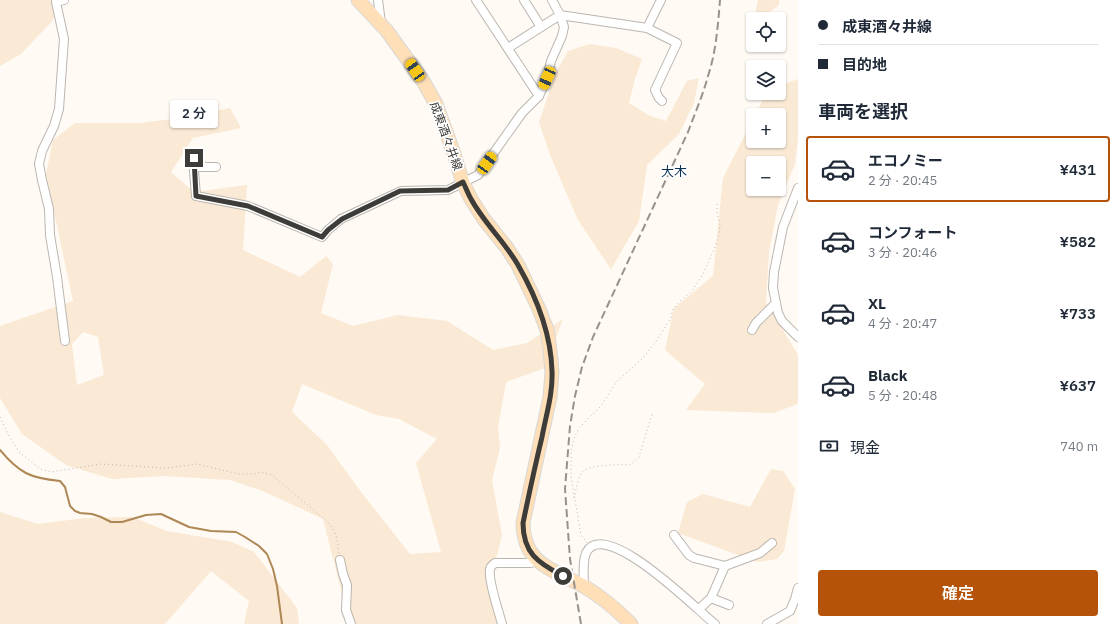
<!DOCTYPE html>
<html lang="ja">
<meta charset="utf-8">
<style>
body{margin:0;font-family:"IBM Plex Sans","Noto Sans JP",sans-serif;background:#f6f6f7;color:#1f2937;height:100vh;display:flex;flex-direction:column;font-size:15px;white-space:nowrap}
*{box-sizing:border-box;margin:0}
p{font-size:13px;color:#747a83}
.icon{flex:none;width:22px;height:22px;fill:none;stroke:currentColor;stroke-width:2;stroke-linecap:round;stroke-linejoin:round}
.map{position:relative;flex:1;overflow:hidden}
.details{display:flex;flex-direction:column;background:#fff;width:320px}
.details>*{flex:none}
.hud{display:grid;align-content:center;height:88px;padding:0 20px;background:#fff}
.fabs{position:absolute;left:746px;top:12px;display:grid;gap:8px}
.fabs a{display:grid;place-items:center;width:40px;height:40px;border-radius:4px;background:#fff;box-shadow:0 1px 3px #0004;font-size:20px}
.end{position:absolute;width:18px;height:18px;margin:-9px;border:5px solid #3e3c39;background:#fff;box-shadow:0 0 0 2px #fff}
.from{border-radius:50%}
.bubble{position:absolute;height:28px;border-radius:4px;background:#fff;box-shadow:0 1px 3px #0004;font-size:13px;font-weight:600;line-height:28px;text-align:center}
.car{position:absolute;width:12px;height:24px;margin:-12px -6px;border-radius:5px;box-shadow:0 0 3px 1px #0007;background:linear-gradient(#f5c518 24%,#345 0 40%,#f5c518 0 76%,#345 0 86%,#f5c518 0)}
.hud b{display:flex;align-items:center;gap:14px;height:38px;font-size:15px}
.hud b+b{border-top:1px solid #e0e1e3}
.hud i{width:10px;height:10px;background:#1f2937}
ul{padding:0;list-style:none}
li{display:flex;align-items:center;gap:12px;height:66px;margin:0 8px 6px;padding:0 12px;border:2px solid transparent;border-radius:4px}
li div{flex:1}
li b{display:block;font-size:15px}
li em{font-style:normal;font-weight:600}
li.current{border-color:#b45309}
li>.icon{width:36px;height:36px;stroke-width:1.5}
h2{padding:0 20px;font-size:18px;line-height:48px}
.pay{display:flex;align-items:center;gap:10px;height:44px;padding:0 20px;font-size:15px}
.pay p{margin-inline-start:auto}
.action{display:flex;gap:8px;margin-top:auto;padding:8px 20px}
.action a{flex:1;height:46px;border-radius:4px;background:#b45309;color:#fff;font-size:16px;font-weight:600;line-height:46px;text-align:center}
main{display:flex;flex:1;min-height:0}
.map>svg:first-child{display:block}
.green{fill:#fae9d4;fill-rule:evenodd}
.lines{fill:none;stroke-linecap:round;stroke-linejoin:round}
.stream{stroke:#ae8854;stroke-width:2}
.street-casing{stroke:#bbb6b0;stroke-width:10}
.primary-casing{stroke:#d8d8d7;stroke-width:15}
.path{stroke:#bbb7b2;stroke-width:1;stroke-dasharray:1 3;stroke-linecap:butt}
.street{stroke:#fff;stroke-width:8}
.primary{stroke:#fedfb8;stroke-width:13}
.rail{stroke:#96938e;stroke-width:2;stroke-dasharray:8 4;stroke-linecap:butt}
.route{stroke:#3e3c39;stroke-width:5}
.labels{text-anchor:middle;stroke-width:3.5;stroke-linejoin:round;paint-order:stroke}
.street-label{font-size:12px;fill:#3e3c39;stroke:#fff}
.neighbourhood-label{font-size:13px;fill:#0c3157;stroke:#fff}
</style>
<main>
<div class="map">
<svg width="798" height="624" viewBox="0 0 798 624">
<rect width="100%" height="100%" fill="#fffaf3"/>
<g class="green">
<polygon points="0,0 56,0 59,3 53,20 21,54 0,66"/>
<polygon points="758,0 779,0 779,5 761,19 754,19"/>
<polygon points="590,44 616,48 642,59 635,79 629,103 650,116 666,121 687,81 699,78 694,103 679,134 647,165 639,221 611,269 578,220 550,155 539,122 555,75 568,51"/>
<path d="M798,79V138L795,164L778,205L769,252L766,302L798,355V404L773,413L686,410L705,384L665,350L674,308L713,276L723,178L753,119V141H779V115H755L766,93H779V86ZM753,163H779V189H753Z"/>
<path d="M230,108L241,128L193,138L171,172L194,192L247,185L243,250L300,277L326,256L333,264L321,313L353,326L398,315L447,321L493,350L527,343L563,319L545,368L506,382L498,427L500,448L492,480L502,535L490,582L507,624H352L342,594L323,519L263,491L230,480L164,476L112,479L66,465L22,434L0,398V326L73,301L46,174L53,140L75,123H140L180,118ZM83,332L98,337L104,375L77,385L72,344ZM302,384L376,415L399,419L437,439L416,463L441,552L410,554L361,492L327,445L292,412Z"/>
<polygon points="771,469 783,471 795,489 784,551 777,559 757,562 678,533 687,502 703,494 750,507"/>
<polygon points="0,512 38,524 85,518 132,517 167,531 232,542 254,552 297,608 299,624 244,624 249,601 211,571 165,624 0,624"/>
</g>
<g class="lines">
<path class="stream" d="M0,450C19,473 30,478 60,481L65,487L70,506L75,511L80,513L92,514L101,517L111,522H122L146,515L161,514L189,527L211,531L236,532L245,537L259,546L267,554L273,569L277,586L282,624"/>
<g class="street-casing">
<g id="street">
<polyline points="64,0 56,2 64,39 59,109 54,126 42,151 39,164 42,180 49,209 50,235 57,277 65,341"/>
<polyline points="378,0 381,23"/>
<polyline points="476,0 539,96"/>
<polyline points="524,0 541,27"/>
<polyline points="647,28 661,0"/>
<polyline points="508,48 560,15 647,28 677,43 655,90 659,98 662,101"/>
<polyline points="193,158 196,196 248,206 322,237 328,230 341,219 401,191 448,190 478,175 522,113 539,96 547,78 551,61 562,36 564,27 560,15 552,0"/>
<polyline points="194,167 216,167"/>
<polyline points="798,188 783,227 774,272 773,288 778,313 782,321 798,337"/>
<polyline points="752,330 756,323 776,303"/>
<polyline points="674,535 689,555 694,558 725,566"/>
<polyline points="340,560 343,574 347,585 346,610 351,624"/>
<path d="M584,587C584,577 582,563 586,553C604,515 699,612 715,624"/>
<polyline points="711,598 729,605"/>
<polyline points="699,609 711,598 725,566 760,553 772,543"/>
<path d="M502,624C499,612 488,581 490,570C490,567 492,565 495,563H531L538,560"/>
<polyline points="767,624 790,611 795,599 798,588"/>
</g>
</g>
<g class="primary-casing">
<path id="primary" d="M358,0L387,31L423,81L436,104L453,151L463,183L471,199L483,218L507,248L518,265L539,309L547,330L550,350L552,372L550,397L523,523C523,565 555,570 585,587C602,597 617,610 631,624"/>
</g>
<g class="path">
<path d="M0,417L9,436L19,452L40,469L51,472L101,464L166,468L197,464L239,474H254L261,472L272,475L327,521C337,532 337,539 339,553"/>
<path d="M574,498C576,491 578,475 583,471C591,465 620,464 630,465L639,457L652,414"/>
<polyline points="587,543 581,535 571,476 571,452 574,438 579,428 601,406 617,381 642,359 655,343 671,318 673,309 680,301 692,291 703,274 716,245 719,234 720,224 717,213 717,201"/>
</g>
<use href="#street" class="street"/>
<use href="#primary" class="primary"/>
<path class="rail" d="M581,624L570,559L565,489L570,426L575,396L582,367L593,337L688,132C695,113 703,95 708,76C716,52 718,25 720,0"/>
</g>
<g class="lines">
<path class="route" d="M194,158L196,196L248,206L322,237L328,230L342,219L400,191L448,190L463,182C466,188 468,194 471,199C484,223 505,242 518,265C537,298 551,333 552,371C553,394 546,415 542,437C535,466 529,494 523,523C523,553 538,563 563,576"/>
</g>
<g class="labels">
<g class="street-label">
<text transform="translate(446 136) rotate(70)" y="4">成東酒々井線</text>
</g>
<g class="neighbourhood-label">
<text x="674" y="176">大木</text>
</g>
</g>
</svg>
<div class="fabs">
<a><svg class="icon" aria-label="locate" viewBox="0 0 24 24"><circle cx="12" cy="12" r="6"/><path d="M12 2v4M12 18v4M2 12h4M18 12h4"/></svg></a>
<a><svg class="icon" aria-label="layers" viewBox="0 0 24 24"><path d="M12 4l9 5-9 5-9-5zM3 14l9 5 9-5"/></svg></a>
<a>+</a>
<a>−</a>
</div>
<i class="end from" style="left:563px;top:576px"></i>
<i class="end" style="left:194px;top:158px"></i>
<div class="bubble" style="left:170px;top:100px;width:48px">2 分</div>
<i class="car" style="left:415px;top:70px;rotate:326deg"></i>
<i class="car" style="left:547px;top:78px;rotate:204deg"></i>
<i class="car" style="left:487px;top:163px;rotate:35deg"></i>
</div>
<section class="details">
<div class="hud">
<b><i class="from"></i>成東酒々井線</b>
<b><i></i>目的地</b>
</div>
<h2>車両を選択</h2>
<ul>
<li class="current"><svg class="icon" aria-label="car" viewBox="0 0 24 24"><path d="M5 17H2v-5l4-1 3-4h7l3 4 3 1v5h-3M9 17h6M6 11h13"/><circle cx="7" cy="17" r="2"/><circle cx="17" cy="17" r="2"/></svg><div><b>エコノミー</b><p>2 分 · 20:45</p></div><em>¥431</em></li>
<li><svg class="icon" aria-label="car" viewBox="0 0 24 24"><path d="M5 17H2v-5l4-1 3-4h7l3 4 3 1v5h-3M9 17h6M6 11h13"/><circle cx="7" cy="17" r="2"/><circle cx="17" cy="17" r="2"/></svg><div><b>コンフォート</b><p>3 分 · 20:46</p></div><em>¥582</em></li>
<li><svg class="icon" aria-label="car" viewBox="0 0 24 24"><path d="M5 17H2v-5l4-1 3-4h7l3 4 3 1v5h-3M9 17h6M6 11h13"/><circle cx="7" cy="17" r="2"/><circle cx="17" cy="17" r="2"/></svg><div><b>XL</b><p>4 分 · 20:47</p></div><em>¥733</em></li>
<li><svg class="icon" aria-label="car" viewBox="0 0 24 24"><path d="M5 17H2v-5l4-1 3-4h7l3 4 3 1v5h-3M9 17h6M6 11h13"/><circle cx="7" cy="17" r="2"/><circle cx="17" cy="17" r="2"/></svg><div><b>Black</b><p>5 分 · 20:48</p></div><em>¥637</em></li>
</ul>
<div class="pay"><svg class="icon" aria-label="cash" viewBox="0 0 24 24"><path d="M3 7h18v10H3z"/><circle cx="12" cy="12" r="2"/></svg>現金<p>740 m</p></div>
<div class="action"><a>確定</a></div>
</section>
</main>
